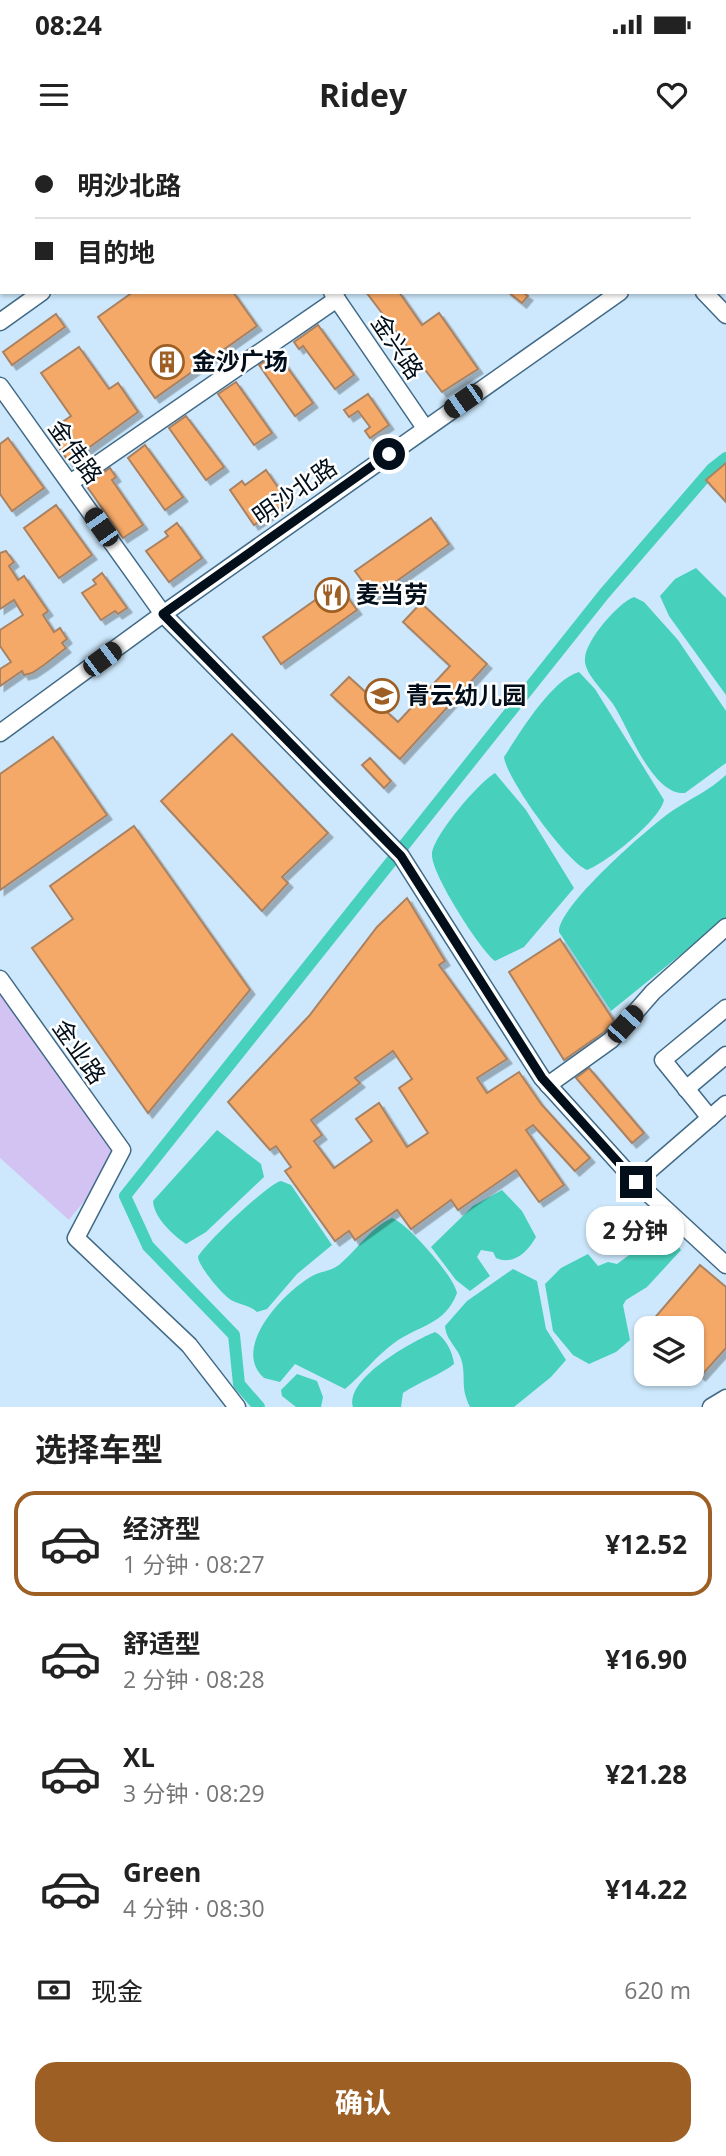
<!DOCTYPE html>
<html lang="zh">
<meta charset="utf-8">
<style>
body{margin:0;font-family:"Open Sans","Noto Sans SC",sans-serif;background:#f2f2f2;color:#222;height:100vh;display:flex;flex-direction:column;font-size:26px;white-space:nowrap}
*{box-sizing:border-box;margin:0}
p{font-size:23px;color:#767676}
.icon{flex:none;width:38px;height:38px;fill:none;stroke:currentColor;stroke-width:2;stroke-linecap:round;stroke-linejoin:round}
.map{position:relative;height:1267px;overflow:hidden}
.details{display:flex;flex-direction:column;background:#fff;flex:1}
.details>*{flex:none}
.top-card{position:absolute;left:0px;top:0px;width:726px;height:154px;box-shadow:0 2px 5px #0004;display:grid;align-content:center;height:154px;padding:0 35px;background:#fff}
.buttons{position:absolute;left:634px;top:1176px;display:grid;gap:14px}
.buttons a{display:grid;place-items:center;width:70px;height:70px;border-radius:14px;background:#fff;box-shadow:0 2px 5px #0004;font-size:35px}
.end{position:absolute;width:32px;height:32px;margin:-16px;border:9px solid #020f1a;background:#fff;box-shadow:0 0 0 4px #fff}
.from{border-radius:50%}
.bubble{position:absolute;height:49px;border-radius:21px;background:#fff;box-shadow:0 2px 5px #0004;font-size:23px;font-weight:700;line-height:49px;text-align:center}
.car{position:absolute;width:21px;height:42px;margin:-21px -10px;border-radius:9px;box-shadow:0 0 5px 2px #0007;background:linear-gradient(#222 24%,#8ab4d8 0 40%,#222 0 76%,#8ab4d8 0 86%,#222 0)}
.top-card b{display:flex;align-items:center;gap:24px;height:66px;font-size:26px}
.top-card b+b{border-top:2px solid #e0e0e0}
.top-card i{width:18px;height:18px;background:#222}
ul{padding:0;list-style:none}
li{display:flex;align-items:center;gap:21px;height:105px;margin:0 14px 10px;padding:0 21px;border:4px solid transparent;border-radius:21px}
li div{flex:1}
li b{display:block;font-size:26px}
li em{font-style:normal;font-weight:700}
li.current{border-color:#9d5f24}
li>.icon{width:63px;height:63px;stroke-width:1.5}
h2{padding:0 35px;font-size:32px;line-height:84px}
.pay{display:flex;align-items:center;gap:18px;height:77px;padding:0 35px;font-size:26px}
.pay p{margin-inline-start:auto}
.button{display:flex;gap:14px;margin-top:auto;padding:14px 35px}
.button a{flex:1;height:80px;border-radius:21px;background:#9d5f24;color:#fff;font-size:28px;font-weight:700;line-height:80px;text-align:center}
.status{display:flex;justify-content:space-between;align-items:center;height:49px;padding:0 35px;background:#fff;direction:ltr}
.status svg{height:19px;fill:currentColor}
header{display:flex;justify-content:space-between;align-items:center;height:91px;padding:0 35px;background:#fff;font-size:32px;font-weight:700}
.map>svg:first-child{display:block}
.green{fill:#d3c3f3}
.water{fill:#47d0bb}
.lines{fill:none;stroke-linecap:round;stroke-linejoin:round}
.canal{stroke:#47d0bb;stroke-width:12}
.building{fill:#f5a967;stroke:#a98263;stroke-width:2;fill-rule:evenodd;filter:url(#shadow)}
.minor-casing{stroke:#416a87;stroke-width:19}
.minor{stroke:#fff;stroke-width:16}
.route{stroke:#020f1a;stroke-width:9}
.labels{text-anchor:middle;stroke-width:5;stroke-linejoin:round;paint-order:stroke}
.street-label{font-size:24px;fill:#020f1a;stroke:#fff}
.poi-label{font-size:24px;font-weight:bold;fill:#020f1a;stroke:#fff;text-anchor:start}
</style>
<div class="status"><b>08:24</b><svg viewBox="0 0 49 12"><path d="M0 12V9h3v3zM5 12V6h3v6zM10 12V3h3v9zM15 12V0h3v12zM26 1h20v11H26zM47 4h2v5h-2z"/></svg></div>
<header><svg class="icon" aria-label="menu" viewBox="0 0 24 24"><path d="M4 6h16M4 12h16M4 18h16"/></svg>Ridey<svg class="icon" aria-label="heart" viewBox="0 0 24 24"><path d="M12 20l-8-8c-3-5 5-10 8-4 3-6 11-1 8 4z"/></svg></header>
<div class="map">
<svg width="726" height="1267" viewBox="0 0 726 1267">
<defs>
<filter id="shadow"><feDropShadow dx="4.5" dy="4.5" stdDeviation="0" flood-color="#0004"/></filter>
</defs>
<rect width="100%" height="100%" fill="#cde8fc"/>
<path class="green" d="M0,845L111,1001C115,1031 86,1057 69,1080L0,1018Z"/>
<g class="water">
<polygon points="696,428 726,458 726,555 669,476 660,456 675,439"/>
<path d="M634,457L644,462L678,500L726,571V623L685,653C652,656 628,586 613,564C605,552 583,533 585,518C586,500 618,463 634,457Z"/>
<path d="M579,532L595,549L664,660C659,681 606,723 587,730C566,721 507,640 504,617C519,594 551,540 579,532Z"/>
<path d="M495,633L526,670L574,748L524,807L495,821C480,810 430,732 432,714C433,696 479,642 495,633Z"/>
<path d="M726,635V778L611,871L559,792C558,766 648,688 672,671C691,658 709,651 726,635Z"/>
<path d="M217,990L261,1024L264,1037L206,1092L186,1104C173,1095 154,1078 153,1061Z"/>
<path d="M281,1041L291,1045L332,1105L297,1134L267,1169L257,1172C249,1165 241,1165 233,1161C223,1156 199,1127 198,1117C204,1104 269,1043 281,1041Z"/>
<path d="M502,1050L522,1071L536,1097C528,1111 514,1126 496,1118L493,1112L481,1110L477,1117L490,1136L470,1151L456,1140L431,1107L473,1066Z"/>
<path d="M392,1078C407,1083 454,1136 457,1153C445,1185 419,1185 394,1203C376,1216 362,1235 345,1249L295,1224L280,1242L264,1238C230,1208 285,1150 314,1135C322,1131 331,1131 339,1125C357,1110 370,1088 392,1078Z"/>
<polygon points="655,1082 660,1083 681,1110 647,1147 626,1160 623,1165 630,1200 616,1212 589,1224 573,1215 553,1191 545,1144 561,1128 588,1114 598,1126 608,1122 617,1124 644,1104"/>
<path d="M513,1129L537,1141L546,1189L566,1220L551,1237L514,1267H470C460,1246 466,1240 462,1222C459,1208 446,1201 445,1186L467,1161Z"/>
<path d="M435,1192C445,1197 453,1212 454,1224C442,1234 417,1243 403,1253L401,1267H353C345,1238 413,1201 435,1192Z"/>
<polygon points="297,1234 317,1241 323,1257 321,1267 296,1267 282,1256 281,1250"/>
</g>
<g class="lines">
<polyline class="canal" points="259,1267 239,1244 234,1195 148,1106 125,1056 604,454 712,329 726,318"/>
</g>
<g class="building">
<polygon points="133,152 233,152 257,186 155,258 98,177"/>
<polygon points="366,152 399,152 422,185 439,173 478,229 442,252"/>
<polygon points="508,152 522,152 528,156 522,163"/>
<polygon points="56,174 65,187 12,225 3,212"/>
<polygon points="318,185 354,235 335,249 303,206 299,209 294,202"/>
<polygon points="79,207 109,249 118,243 138,272 69,322 48,292 71,276 41,233"/>
<polygon points="277,213 313,263 295,276 259,225"/>
<polygon points="236,242 272,293 254,305 218,254"/>
<polygon points="368,254 389,285 370,298 365,291 370,287 358,271 349,277 344,270"/>
<polygon points="186,276 224,327 206,340 169,288"/>
<polygon points="8,298 44,348 12,371 0,354 0,304"/>
<polygon points="145,305 183,357 165,370 128,318"/>
<polygon points="726,323 726,362 706,340"/>
<polygon points="110,328 116,337 112,340 143,385 123,398 86,345"/>
<polygon points="266,330 288,362 254,385 230,350 242,341 245,345"/>
<polygon points="56,365 92,415 59,438 24,388"/>
<polygon points="431,378 449,404 374,457 355,431"/>
<polygon points="177,383 202,418 169,442 146,411 168,396 165,392"/>
<polygon points="6,411 14,422 9,426 18,440 24,436 48,471 43,475 54,492 60,488 67,499 62,503 66,508 44,525 32,533 24,535 22,531 0,546 0,529 11,522 0,506 0,490 23,475 14,460 0,469 0,413"/>
<polygon points="102,433 127,468 118,474 115,471 101,480 82,453 96,444 93,440"/>
<polygon points="338,444 357,470 281,524 263,497"/>
<polygon points="421,463 487,524 400,619 331,555 349,537 398,582 450,526 403,482"/>
<polygon points="232,594 328,693 282,737 288,743 262,771 161,661"/>
<polygon points="53,597 107,675 0,750 0,634"/>
<polygon points="370,618 391,641 384,648 362,625"/>
<polygon points="134,686 250,850 148,973 32,808 73,779 50,746"/>
<path d="M407,758L445,821L439,825L507,919L477,938L487,953L519,932L541,964L590,1018L575,1031L533,985L526,990L564,1045L539,1062L516,1030L458,1070L451,1060L411,1089L397,1070L355,1100L349,1091L335,1101L285,1031L291,1027L276,1006L270,1010L228,962L309,876L377,787ZM393,911L412,939L399,948L428,993L407,1007L379,963L356,979L372,1001L334,1028L314,1001L322,995L311,980L360,943L355,938Z"/>
<polygon points="560,799 614,881 604,892 564,920 509,832"/>
<polygon points="589,928 644,993 632,1003 576,938"/>
<polygon points="700,1125 726,1147 726,1208 701,1236 691,1227 691,1188 646,1188"/>
</g>
<g class="lines">
<g class="minor-casing">
<g id="minor">
<polyline points="229,0 230,2"/>
<polyline points="630,0 632,2"/>
<polyline points="9,2 12,0"/>
<polyline points="252,2 255,0"/>
<polyline points="724,80 726,79"/>
<polyline points="332,152 425,288"/>
<polyline points="704,152 726,175"/>
<polyline points="0,182 42,152"/>
<polyline points="0,246 163,474 401,716 542,938 636,1042 726,1125"/>
<polyline points="70,343 337,159"/>
<polyline points="0,593 163,474 620,152"/>
<polyline points="0,839 122,1010 76,1098 189,1205 237,1267"/>
<polyline points="548,945 611,900 653,852 726,787"/>
<polyline points="686,949 726,915"/>
<polyline points="710,978 663,920 726,868"/>
<polyline points="636,1042 726,964"/>
<polyline points="711,1267 726,1258"/>
</g>
</g>
<use href="#minor" class="minor"/>
</g>
<g class="lines">
<polyline class="route" points="389,314 163,474 401,716 542,938 636,1042"/>
</g>
<defs>
<g id="building-ring" transform="scale(1.75)"><circle r="9.5" fill="#fff" stroke="#9d5f24" stroke-width="1.5"/><path d="M-4-6H4V6H1V3H-1V6H-4ZM-2.5-4.3h1.7v1.8h-1.7ZM.8-4.3h1.7v1.8H.8ZM-2.5-1h1.7V.8h-1.7ZM.8-1h1.7V.8H.8Z" fill="#9d5f24"/></g>
<g id="restaurant-ring" transform="scale(1.75)"><circle r="9.5" fill="#fff" stroke="#9d5f24" stroke-width="1.5"/><path d="M-5-6h1v4h1v-4h1v4h1v-4h1v5L-1.5 .5V6h-2V.5L-5-1ZM5-6V6H3V1.5H1.5Q1.5-4 5-6Z" fill="#9d5f24"/></g>
<g id="school-ring" transform="scale(1.75)"><circle r="9.5" fill="#fff" stroke="#9d5f24" stroke-width="1.5"/><path d="M0-5L7-2L0 1L-7-2ZM-4 1L0 2.5L4 1V4Q0 6-4 4Z" fill="#9d5f24"/></g>
</defs>
<g fill-rule="evenodd">
<use href="#building-ring" x="167" y="222"/>
<use href="#restaurant-ring" x="332" y="455"/>
<use href="#school-ring" x="382" y="556"/>
</g>
<g class="labels">
<g class="street-label">
<text transform="translate(397 207) rotate(56)" y="8">金兴路</text>
<text transform="translate(75 312) rotate(54)" y="8">金伟路</text>
<text transform="translate(295 352) rotate(-35)" y="8">明沙北路</text>
<text transform="translate(79 912) rotate(55)" y="8">金业路</text>
</g>
<g class="poi-label">
<text x="192" y="230">金沙广场</text>
<text x="356" y="463">麦当劳</text>
<text x="406" y="564">青云幼儿园</text>
</g>
</g>
</svg>
<div class="buttons">
<a><svg class="icon" aria-label="layers" viewBox="0 0 24 24"><path d="M12 4l9 5-9 5-9-5zM3 14l9 5 9-5"/></svg></a>
</div>
<i class="end from" style="left:389px;top:314px"></i>
<i class="end" style="left:636px;top:1042px"></i>
<div class="bubble" style="left:586px;top:1066px;width:98px">2 分钟</div>
<i class="car" style="left:463px;top:261px;rotate:235deg"></i>
<i class="car" style="left:101px;top:387px;rotate:325deg"></i>
<i class="car" style="left:102px;top:519px;rotate:53deg"></i>
<i class="car" style="left:625px;top:884px;rotate:42deg"></i>
<div class="top-card">
<b><i class="from"></i>明沙北路</b>
<b><i></i>目的地</b>
</div>
</div>
<section class="details">
<h2>选择车型</h2>
<ul>
<li class="current"><svg class="icon" aria-label="car" viewBox="0 0 24 24"><path d="M5 17H2v-5l4-1 3-4h7l3 4 3 1v5h-3M9 17h6M6 11h13"/><circle cx="7" cy="17" r="2"/><circle cx="17" cy="17" r="2"/></svg><div><b>经济型</b><p>1 分钟 · 08:27</p></div><em>¥12.52</em></li>
<li><svg class="icon" aria-label="car" viewBox="0 0 24 24"><path d="M5 17H2v-5l4-1 3-4h7l3 4 3 1v5h-3M9 17h6M6 11h13"/><circle cx="7" cy="17" r="2"/><circle cx="17" cy="17" r="2"/></svg><div><b>舒适型</b><p>2 分钟 · 08:28</p></div><em>¥16.90</em></li>
<li><svg class="icon" aria-label="car" viewBox="0 0 24 24"><path d="M5 17H2v-5l4-1 3-4h7l3 4 3 1v5h-3M9 17h6M6 11h13"/><circle cx="7" cy="17" r="2"/><circle cx="17" cy="17" r="2"/></svg><div><b>XL</b><p>3 分钟 · 08:29</p></div><em>¥21.28</em></li>
<li><svg class="icon" aria-label="car" viewBox="0 0 24 24"><path d="M5 17H2v-5l4-1 3-4h7l3 4 3 1v5h-3M9 17h6M6 11h13"/><circle cx="7" cy="17" r="2"/><circle cx="17" cy="17" r="2"/></svg><div><b>Green</b><p>4 分钟 · 08:30</p></div><em>¥14.22</em></li>
</ul>
<div class="pay"><svg class="icon" aria-label="cash" viewBox="0 0 24 24"><path d="M3 7h18v10H3z"/><circle cx="12" cy="12" r="2"/></svg>现金<p>620 m</p></div>
<div class="button"><a>确认</a></div>
</section>
